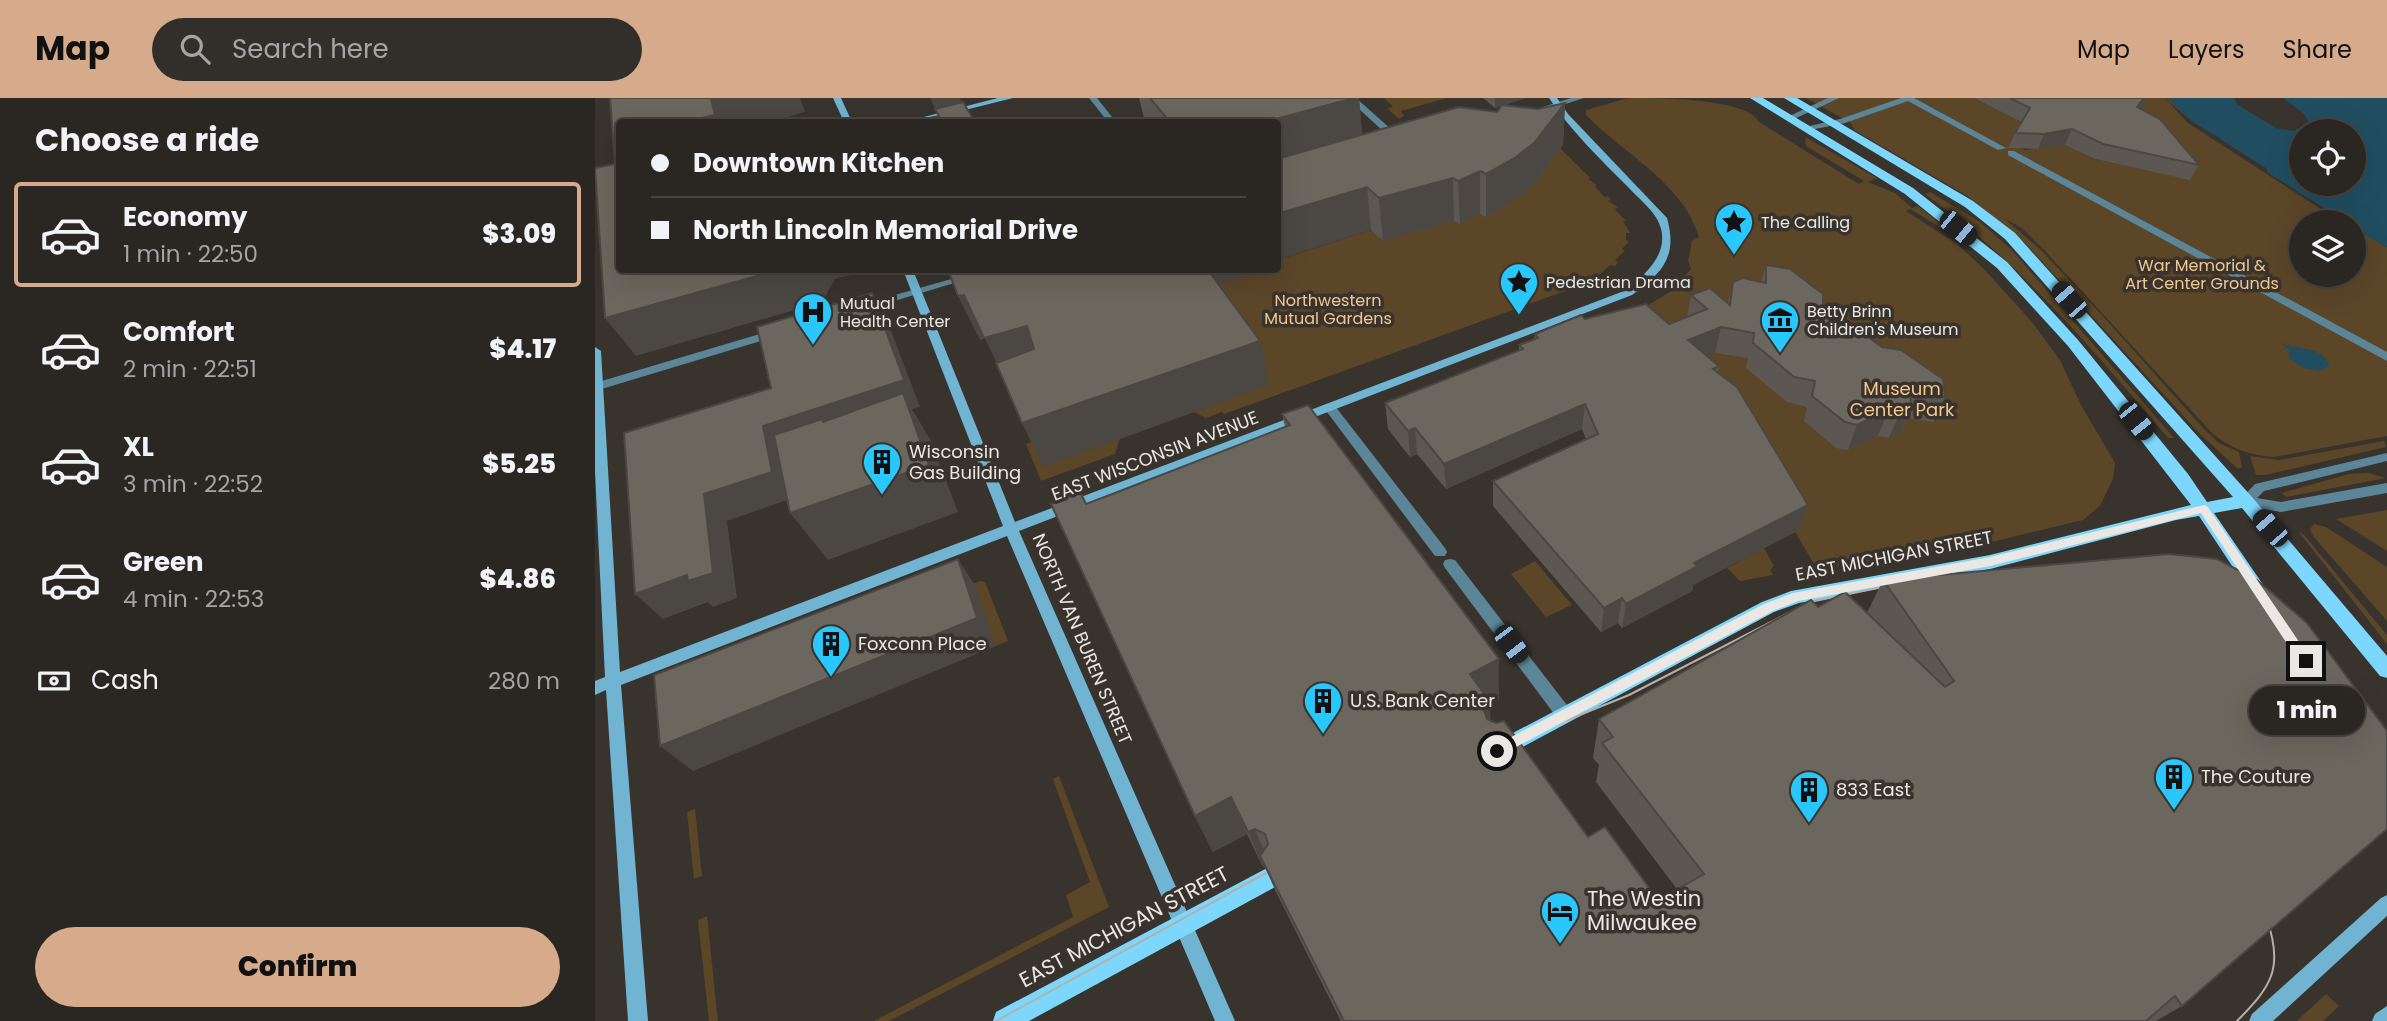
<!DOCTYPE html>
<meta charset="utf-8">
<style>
body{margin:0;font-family:Poppins,sans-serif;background:#322e2a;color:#f1f3f6;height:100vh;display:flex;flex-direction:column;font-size:26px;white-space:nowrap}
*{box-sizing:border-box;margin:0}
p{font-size:23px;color:#a5a5a5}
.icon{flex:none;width:38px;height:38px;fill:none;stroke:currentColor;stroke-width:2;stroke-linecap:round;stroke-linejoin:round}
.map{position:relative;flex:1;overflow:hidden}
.details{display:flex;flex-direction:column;background:#2a2622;width:595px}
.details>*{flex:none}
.banner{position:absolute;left:21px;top:21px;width:665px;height:154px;border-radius:7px;box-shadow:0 7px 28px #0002,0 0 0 2px #464340;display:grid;align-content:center;height:154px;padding:0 35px;background:#2a2622}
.fabs{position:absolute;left:1694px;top:21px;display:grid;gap:14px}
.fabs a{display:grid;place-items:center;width:77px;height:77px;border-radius:50%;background:#2a2622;box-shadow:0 7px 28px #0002,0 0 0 2px #464340;font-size:35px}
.end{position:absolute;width:32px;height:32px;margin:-16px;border:9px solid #ebe8e4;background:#111;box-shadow:0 0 0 4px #111}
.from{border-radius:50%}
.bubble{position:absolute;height:49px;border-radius:24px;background:#2a2622;box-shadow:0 7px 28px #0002,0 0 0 2px #464340;font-size:23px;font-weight:800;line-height:49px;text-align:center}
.car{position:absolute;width:21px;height:42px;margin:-21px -10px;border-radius:9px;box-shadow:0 0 5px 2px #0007;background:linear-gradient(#222 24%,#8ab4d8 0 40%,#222 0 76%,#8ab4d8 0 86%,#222 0)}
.banner b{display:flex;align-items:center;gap:24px;height:66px;font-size:26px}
.banner b+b{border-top:2px solid #464340}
.banner i{width:18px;height:18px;background:#f1f3f6}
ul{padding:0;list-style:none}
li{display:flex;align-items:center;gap:21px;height:105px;margin:0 14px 10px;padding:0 21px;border:4px solid transparent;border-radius:7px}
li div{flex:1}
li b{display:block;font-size:26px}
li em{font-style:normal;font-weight:800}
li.active{border-color:#d6ab8b}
li>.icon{width:63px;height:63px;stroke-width:1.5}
h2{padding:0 35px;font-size:32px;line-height:84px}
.pay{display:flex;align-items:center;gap:18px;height:77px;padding:0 35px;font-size:26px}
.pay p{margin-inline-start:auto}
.primary-button{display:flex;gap:14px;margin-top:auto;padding:14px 35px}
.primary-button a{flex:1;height:80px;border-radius:42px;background:#d6ab8b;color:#111;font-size:28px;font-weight:800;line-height:80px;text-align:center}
header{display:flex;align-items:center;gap:42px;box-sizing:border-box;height:98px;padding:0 35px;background:#d6ab8b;color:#111}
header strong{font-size:33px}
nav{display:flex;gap:38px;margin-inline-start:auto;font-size:24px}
.search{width:490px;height:63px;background:#322e2a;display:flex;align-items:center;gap:18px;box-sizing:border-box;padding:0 24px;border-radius:38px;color:#a5a5a5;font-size:26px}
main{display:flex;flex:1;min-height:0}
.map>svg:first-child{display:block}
.green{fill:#5b4628}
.water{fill:#204e60;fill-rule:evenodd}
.pier{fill:#38332d}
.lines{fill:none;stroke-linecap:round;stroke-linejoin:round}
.minor{fill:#5c8698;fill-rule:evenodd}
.tertiary{fill:#5c8698;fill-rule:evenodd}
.secondary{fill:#70b4d1;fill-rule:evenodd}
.primary{fill:#7dd7fd;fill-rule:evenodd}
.tram{stroke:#b3b0ab;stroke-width:2}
.wall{fill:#5c5851}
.shaded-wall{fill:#4b4742}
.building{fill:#6b665e;stroke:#4b4742;stroke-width:2}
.route{fill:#ebe8e4}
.labels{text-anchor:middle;stroke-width:7;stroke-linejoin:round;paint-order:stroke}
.far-poi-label{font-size:16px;fill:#ebe8e4;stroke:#38332d;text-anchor:start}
.far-park-label{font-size:16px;fill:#f3c88e;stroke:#38332d}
.park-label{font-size:18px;fill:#f3c88e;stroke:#38332d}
.poi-label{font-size:18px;fill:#ebe8e4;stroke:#38332d;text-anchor:start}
.street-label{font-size:18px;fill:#ebe8e4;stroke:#38332d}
.near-poi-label{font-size:21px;fill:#ebe8e4;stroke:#38332d;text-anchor:start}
.near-street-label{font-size:21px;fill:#ebe8e4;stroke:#38332d}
</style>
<header>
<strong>Map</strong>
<div class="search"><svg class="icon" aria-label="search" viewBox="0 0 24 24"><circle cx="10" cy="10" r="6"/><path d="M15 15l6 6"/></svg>Search here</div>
<nav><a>Map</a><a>Layers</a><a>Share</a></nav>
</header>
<main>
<section class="details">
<h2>Choose a ride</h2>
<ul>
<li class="active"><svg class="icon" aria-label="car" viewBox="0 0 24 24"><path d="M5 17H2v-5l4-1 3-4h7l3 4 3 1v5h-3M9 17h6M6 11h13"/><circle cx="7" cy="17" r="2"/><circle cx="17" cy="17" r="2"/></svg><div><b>Economy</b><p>1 min · 22:50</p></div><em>$3.09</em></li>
<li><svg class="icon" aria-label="car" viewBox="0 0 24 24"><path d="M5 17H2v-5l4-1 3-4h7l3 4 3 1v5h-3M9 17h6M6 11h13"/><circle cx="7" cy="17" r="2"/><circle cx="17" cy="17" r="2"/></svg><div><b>Comfort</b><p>2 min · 22:51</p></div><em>$4.17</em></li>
<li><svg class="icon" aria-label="car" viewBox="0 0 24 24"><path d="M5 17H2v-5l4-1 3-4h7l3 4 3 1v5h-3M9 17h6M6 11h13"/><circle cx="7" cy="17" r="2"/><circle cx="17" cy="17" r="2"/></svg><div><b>XL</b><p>3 min · 22:52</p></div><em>$5.25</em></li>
<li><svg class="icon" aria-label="car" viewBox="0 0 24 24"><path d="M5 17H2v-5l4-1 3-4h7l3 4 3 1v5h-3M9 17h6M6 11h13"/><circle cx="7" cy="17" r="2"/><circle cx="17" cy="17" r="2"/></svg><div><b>Green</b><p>4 min · 22:53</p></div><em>$4.86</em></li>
</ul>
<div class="pay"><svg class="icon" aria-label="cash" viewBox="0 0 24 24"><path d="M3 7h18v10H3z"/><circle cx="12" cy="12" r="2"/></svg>Cash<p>280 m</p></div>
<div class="primary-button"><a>Confirm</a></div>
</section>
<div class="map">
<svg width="1792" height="923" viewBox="0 0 1792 923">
<rect width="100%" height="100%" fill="#38332d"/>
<g class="green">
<polygon points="789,0 852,0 806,13 809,18 804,21 792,10 798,9"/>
<path d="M1033,0C1063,0 1152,0 1164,24L1264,86L1269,83L1211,48L1210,39L1282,80L1273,84L1300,95L1317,110L1323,108L1368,143L1315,111L1311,113L1362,146L1387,169L1437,224L1465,262L1486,307L1520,365L1518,381L1505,408L1488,422L1384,447L1222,471L1200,434L1203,431L1052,208L1076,193L1096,171L1093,163L1097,143L1104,139C1088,85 1029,56 991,17V12Z"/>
<path d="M1211,0H1379L1436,29L1415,46L1431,52L1469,46L1500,61L1583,79L1529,22L1549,0H1573L1595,22L1751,124H1706V177H1759V130L1792,149V338L1679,359C1657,358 1635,350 1618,336L1449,152L1427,130L1410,121L1446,152L1506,216L1609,331L1624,345L1644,354L1647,369L1643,371L1604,335L1429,144L1374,99L1259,32L1256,25Z"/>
<path d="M962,47L995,80L993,81L1002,87L1000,88L1009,99L1013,98L1016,102L1013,103L1023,109L1020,111L1031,123H1028L1035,135H1031V142L1034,143L1027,151L1030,153L1020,162L1023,164L1020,168L1015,167C1004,179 990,185 973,192L629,316L627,314L611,320L599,314L615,187L652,176L650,173L654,172H682L683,162L779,131L789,143L857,122Z"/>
<path d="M1335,94L1385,124L1416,151L1579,340H1573C1498,252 1425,164 1330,96Z"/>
<polygon points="525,340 520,356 446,383 431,346 442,342"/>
<polygon points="1789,343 1791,349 1670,377 1661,377 1655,358 1684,362"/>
<polygon points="1773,375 1791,380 1691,399 1687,395 1754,376"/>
<polygon points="1792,412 1792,453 1741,421"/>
<polygon points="1719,426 1731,429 1792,469 1792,523 1718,438 1715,431"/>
<polygon points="1703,433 1710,438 1792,537 1792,546"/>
<polygon points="1169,450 1179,468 1175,472 1178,477 1145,483 1132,470"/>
<polygon points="940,463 977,507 951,519 916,476"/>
<polygon points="385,483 390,484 413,543 401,548 276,527"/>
<polygon points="464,678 514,809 294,923 279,923 478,819 471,797 495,784 458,681"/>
<polygon points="100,711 107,778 99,781 92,714"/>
<polygon points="112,818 123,923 114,923 103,822"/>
<polygon points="1731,896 1744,908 1728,923 1702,923"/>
</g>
<g class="water">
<path d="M1573,0H1792V149L1762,132L1759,124H1751L1672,74V71L1595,22ZM1706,33H1759V86H1706Z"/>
<path d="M1685,244C1700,253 1728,246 1734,268L1725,273L1708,270L1694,260V252Z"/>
</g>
<g class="pier">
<polygon points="1570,0 1595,22 1672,71 1672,74 1751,124 1746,124 1593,25"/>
<polygon points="1639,0 1688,0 1708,15 1714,24 1699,33 1681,30 1643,7"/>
</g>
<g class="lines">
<g class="minor">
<polygon points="494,0 502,0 521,24 513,24"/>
<polygon points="752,0 761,0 806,40 806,44 800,44"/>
<polygon points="1233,0 1244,0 1197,22 1190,20"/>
<polygon points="1306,0 1319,0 1411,50 1403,52 1313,3 1250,25 1210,33 1206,30 1245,21"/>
<polygon points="1413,53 1419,53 1792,254 1792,263 1413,57"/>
<polygon points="736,307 740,308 850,450 852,454 850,458 840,458 732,314 730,311"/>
<polygon points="1792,355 1792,363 1669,393 1662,400 1686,404 1792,385 1792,395 1686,414 1651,408 1644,403 1660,386"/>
<polygon points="855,461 860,462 975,611 977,616 975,621 969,623 963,621 850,470 848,466 850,462"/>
</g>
<g class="tertiary">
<polygon points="976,0 989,0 933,18 929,15"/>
<polygon points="388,172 403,172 269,212 265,213 259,210 261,208"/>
<polygon points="182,231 186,233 186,237 0,293 0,285"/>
</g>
<g class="secondary">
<polygon points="238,0 246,0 257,24 249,24"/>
<polygon points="403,0 418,0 322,24 309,24"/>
<path d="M954,0H962L973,16L1072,120C1083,159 1067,175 1037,197L424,433L640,923H620L412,438L26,587L53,923H33L11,592L0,597V583L10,579L0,374V249L6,253L25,574L408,428L308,172H318L420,424L1029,193C1051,177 1079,152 1062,121C1056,110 1042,99 1033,89C1005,61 976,33 954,0Z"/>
<polygon points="1792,797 1792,818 1678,923 1654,923 1657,916 1786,800"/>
<polygon points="1792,908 1792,923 1777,923 1780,916"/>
</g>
<g class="primary">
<polygon points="1155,0 1168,0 1318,90 1412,164 1483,242 1593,376 1612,404 1638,399 1410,141 1370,109 1189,0 1202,0 1378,103 1420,135 1657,399 1792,558 1792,580 1785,578 1647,410 1619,415 1671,491 1674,496 1671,501 1659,501 1604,418 1581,422 1395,471 1204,505 1179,514 909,659 902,662 895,659 892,653 895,647 1167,504 1196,493 1395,457 1596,407 1473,248 1402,170 1310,96"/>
<polygon points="674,769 682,772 685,780 682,788 434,923 398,923 401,914"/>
</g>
<g class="tram">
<polyline points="906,649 1034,597 1215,504 1302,486"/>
<polyline points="401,923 671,775"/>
<path d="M1642,923C1676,889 1689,870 1672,822"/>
</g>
</g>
<g class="wall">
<polygon points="544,0 764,0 767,37 902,14 906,8 900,10 888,0 931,0 908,7 943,11 970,5 968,47 938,87 920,102 891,119 885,116 865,126 859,123 788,143 776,132 682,24 550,24"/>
<polygon points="1379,0 1552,0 1545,10 1604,67 1595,82 1500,61 1470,47 1443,51 1413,50 1420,35 1426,24"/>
<polygon points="1171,167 1228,206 1350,299 1338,324 1312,320 1305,335 1294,340 1283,338 1253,352 1241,350 1209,323 1212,309 1192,304 1151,270 1153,260 1120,255 1113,258 1124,268 1123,275 1213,407 1204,432 1098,487 1097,493 1027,530 1023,525 1006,534 898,408 898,383 991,341 987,331 851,391 822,356 815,359 793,331 790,305 924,252 924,247 939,241 940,236 990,221 1074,226 1092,219 1096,197 1133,205 1138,184 1166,184"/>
<polygon points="687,316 904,602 895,606 895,622 993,739 1063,802 1082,791 1001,684 1004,667 998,660 1004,621 1223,509 1272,515 1288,482 1587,908 1561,923 746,923 680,792 670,769 668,769 652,736 618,754 600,718 491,406 690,329"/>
</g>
<g class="shaded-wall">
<polygon points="119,0 205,0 210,14 185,21 186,24 100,24 99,22 116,1"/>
<polygon points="335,0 365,0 367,6 341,13"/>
<polygon points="759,0 764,0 768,44 682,68 682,24 670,24"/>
<polygon points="900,0 931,0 900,10"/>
<polygon points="1549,0 1552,0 1535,25 1542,9"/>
<polygon points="970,5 968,47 938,87 920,102 891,119 891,76"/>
<polygon points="1477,31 1470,47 1443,51 1449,36"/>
<polygon points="885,73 885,116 865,126 863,83"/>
<polygon points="858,80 859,123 788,143 784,100"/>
<polygon points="772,89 776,132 682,162 682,116"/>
<polygon points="184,172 275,172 240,181 227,204 41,258 10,220"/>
<polygon points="602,172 654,172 651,172 652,178 607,192"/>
<polygon points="277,195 292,222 325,309 317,311 336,343 363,414 233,462 195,415 198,400 132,423 142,500 118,509 113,504 68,521 40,496 92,477 109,396 168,328"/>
<polygon points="369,197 432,228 451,273 411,284 390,241 385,242 363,198"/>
<polygon points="1126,229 1120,255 1089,268 1093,242"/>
<polygon points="665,243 674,287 448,369 427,325"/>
<polygon points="990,306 987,331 851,391 849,366"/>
<polygon points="1316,309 1305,335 1294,340 1305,314"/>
<polygon points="1293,312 1283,338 1253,352 1262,327"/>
<polygon points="820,330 822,356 815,359 813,333"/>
<polygon points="1213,407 1204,432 1098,487 1097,493 1027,530 1031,506 1099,465"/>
<polygon points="363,461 381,489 401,548 98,673 65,648"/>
<polygon points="1027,500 1023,525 1006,534 1009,510"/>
<polygon points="904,561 904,602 895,606 896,644 875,576"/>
<polygon points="636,699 652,736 618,754 600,718"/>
<polygon points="660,731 675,767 665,758 670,769 668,769 653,734"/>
</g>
<g class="building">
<polygon points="15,0 119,0 116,1 120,17 99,22 100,24 24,24 24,172 184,172 10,220 0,70 20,66"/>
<polygon points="555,0 759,0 670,24 575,24"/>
<polygon points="1415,0 1549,0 1542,9 1565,21 1604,67 1508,46 1477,31 1449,36 1420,35 1435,10"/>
<polygon points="368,4 380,24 316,24 344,18 340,11"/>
<polygon points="970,5 939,45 921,59 891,76 885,73 863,83 858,80 784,100 772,89 682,116 682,61 864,9 902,14 907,7 943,11"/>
<polygon points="1171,167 1195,171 1228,196 1228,206 1287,249 1306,252 1348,281 1350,299 1315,294 1316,309 1305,314 1293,312 1262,327 1250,324 1217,298 1220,283 1199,279 1158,245 1159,235 1126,229 1093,242 1124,268 1118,271 1142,289 1213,407 1099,465 1103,468 1031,506 1027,500 1009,510 898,383 1003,336 990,306 849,366 820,330 813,333 790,305 928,251 924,247 943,240 940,236 986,217 990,221 1051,206 1074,226 1112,211 1096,197 1115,190 1135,207 1138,184 1148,180 1171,185"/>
<polygon points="353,172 613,172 665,243 427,325 401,265 439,251 432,228 389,240 369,197 363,198"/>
<polygon points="277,195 309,282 168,328 177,374 109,396 118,475 93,483 92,477 40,496 29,335 176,290 162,229"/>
<polygon points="308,295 334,367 195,415 179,337 227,321 228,324"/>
<polygon points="713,307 904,561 875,576 895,604 889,612 892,621 901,625 909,623 993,739 1010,729 1063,802 1109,776 1007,645 1018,639 1004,621 1216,502 1223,509 1250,494 1350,589 1359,583 1288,482 1574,456 1622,461 1662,482 1712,525 1792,633 1792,731 1587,908 1580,898 1551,923 749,923 665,758 673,746 670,736 660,731 653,734 636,699 600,718 456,406 485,394 491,406 520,395 695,327 687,316"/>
<polygon points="363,461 382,520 65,648 59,577"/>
</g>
<polygon class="route" points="1609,407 1612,408 1715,560 1715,567 1706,567 1606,415 1395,468 1203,503 1178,513 906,657 902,659 895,653 897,649 1169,506 1198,495 1395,459"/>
<defs>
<g id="sight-pin" transform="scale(2.0125)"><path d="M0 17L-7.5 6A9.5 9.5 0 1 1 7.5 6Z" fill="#28c8ff" stroke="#38332d"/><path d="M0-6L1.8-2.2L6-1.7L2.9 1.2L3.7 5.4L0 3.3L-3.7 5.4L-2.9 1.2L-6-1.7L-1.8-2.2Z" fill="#111"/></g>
<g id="hospital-pin" transform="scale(2.0125)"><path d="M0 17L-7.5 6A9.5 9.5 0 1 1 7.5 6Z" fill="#28c8ff" stroke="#38332d"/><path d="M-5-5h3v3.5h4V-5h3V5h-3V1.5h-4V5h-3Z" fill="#111"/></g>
<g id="museum-pin" transform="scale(2.0125)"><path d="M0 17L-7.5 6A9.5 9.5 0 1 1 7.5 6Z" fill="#28c8ff" stroke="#38332d"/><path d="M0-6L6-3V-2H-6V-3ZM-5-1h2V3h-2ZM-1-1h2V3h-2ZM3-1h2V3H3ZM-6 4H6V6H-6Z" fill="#111"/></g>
<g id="building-pin" transform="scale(2.0125)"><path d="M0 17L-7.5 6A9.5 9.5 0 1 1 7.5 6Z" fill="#28c8ff" stroke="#38332d"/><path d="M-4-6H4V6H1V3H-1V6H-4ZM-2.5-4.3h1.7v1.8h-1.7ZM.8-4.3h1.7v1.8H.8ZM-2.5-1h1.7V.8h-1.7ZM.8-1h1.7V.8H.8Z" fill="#111"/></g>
<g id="hotel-pin" transform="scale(2.0125)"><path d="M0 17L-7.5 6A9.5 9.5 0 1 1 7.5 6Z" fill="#28c8ff" stroke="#38332d"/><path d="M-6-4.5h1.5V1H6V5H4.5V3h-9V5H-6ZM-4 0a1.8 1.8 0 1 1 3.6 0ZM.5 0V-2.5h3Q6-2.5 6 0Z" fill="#111"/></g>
</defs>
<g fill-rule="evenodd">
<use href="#sight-pin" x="1139" y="124"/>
<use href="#sight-pin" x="924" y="184"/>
<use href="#hospital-pin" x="218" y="214"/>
<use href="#museum-pin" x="1185" y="222"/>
<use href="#building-pin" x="287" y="364"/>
<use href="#building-pin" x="236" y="546"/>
<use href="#building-pin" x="728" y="603"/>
<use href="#building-pin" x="1579" y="679"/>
<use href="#building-pin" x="1214" y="692"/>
<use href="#hotel-pin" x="965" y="813"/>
</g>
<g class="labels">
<g class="far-poi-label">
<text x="1166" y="130">The Calling</text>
<text x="951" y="190">Pedestrian Drama</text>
<text x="245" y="211">Mutual<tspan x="245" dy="18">Health Center</tspan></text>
<text x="1212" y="219">Betty Brinn<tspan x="1212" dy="18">Children's Museum</tspan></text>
</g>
<g class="far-park-label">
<text x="1607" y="173">War Memorial &amp;<tspan x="1607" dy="18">Art Center Grounds</tspan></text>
<text x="733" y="208">Northwestern<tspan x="733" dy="18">Mutual Gardens</tspan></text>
</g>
<g class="park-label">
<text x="1307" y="297">Museum<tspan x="1307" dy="21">Center Park</tspan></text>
</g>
<g class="poi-label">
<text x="314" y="360">Wisconsin<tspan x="314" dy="21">Gas Building</tspan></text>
<text x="263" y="552">Foxconn Place</text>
<text x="755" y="609">U.S. Bank Center</text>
<text x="1606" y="685">The Couture</text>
<text x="1241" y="698">833 East</text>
</g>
<g class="street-label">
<text transform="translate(560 358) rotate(-21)" y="6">EAST WISCONSIN AVENUE</text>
<text transform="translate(1299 458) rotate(-11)" y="6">EAST MICHIGAN STREET</text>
<text transform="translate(487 541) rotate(67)" y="6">NORTH VAN BUREN STREET</text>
</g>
<g class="near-poi-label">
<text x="992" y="808">The Westin<tspan x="992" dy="24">Milwaukee</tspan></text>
</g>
<g class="near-street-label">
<text transform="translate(529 829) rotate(-28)" y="7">EAST MICHIGAN STREET</text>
</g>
</g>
</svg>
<div class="fabs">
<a><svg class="icon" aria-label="locate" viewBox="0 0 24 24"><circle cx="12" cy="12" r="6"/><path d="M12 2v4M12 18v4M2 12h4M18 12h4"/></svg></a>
<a><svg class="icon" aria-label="layers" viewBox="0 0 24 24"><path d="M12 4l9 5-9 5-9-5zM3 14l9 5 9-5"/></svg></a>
</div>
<i class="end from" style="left:902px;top:653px"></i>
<i class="end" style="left:1711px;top:563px"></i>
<div class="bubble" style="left:1654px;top:588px;width:116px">1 min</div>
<i class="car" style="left:1363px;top:130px;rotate:129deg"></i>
<i class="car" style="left:1474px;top:202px;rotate:319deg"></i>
<i class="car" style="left:1541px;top:323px;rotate:141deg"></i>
<i class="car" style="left:1675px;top:430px;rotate:319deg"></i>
<i class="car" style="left:916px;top:546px;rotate:143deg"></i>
<div class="banner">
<b><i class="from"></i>Downtown Kitchen</b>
<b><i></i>North Lincoln Memorial Drive</b>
</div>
</div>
</main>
